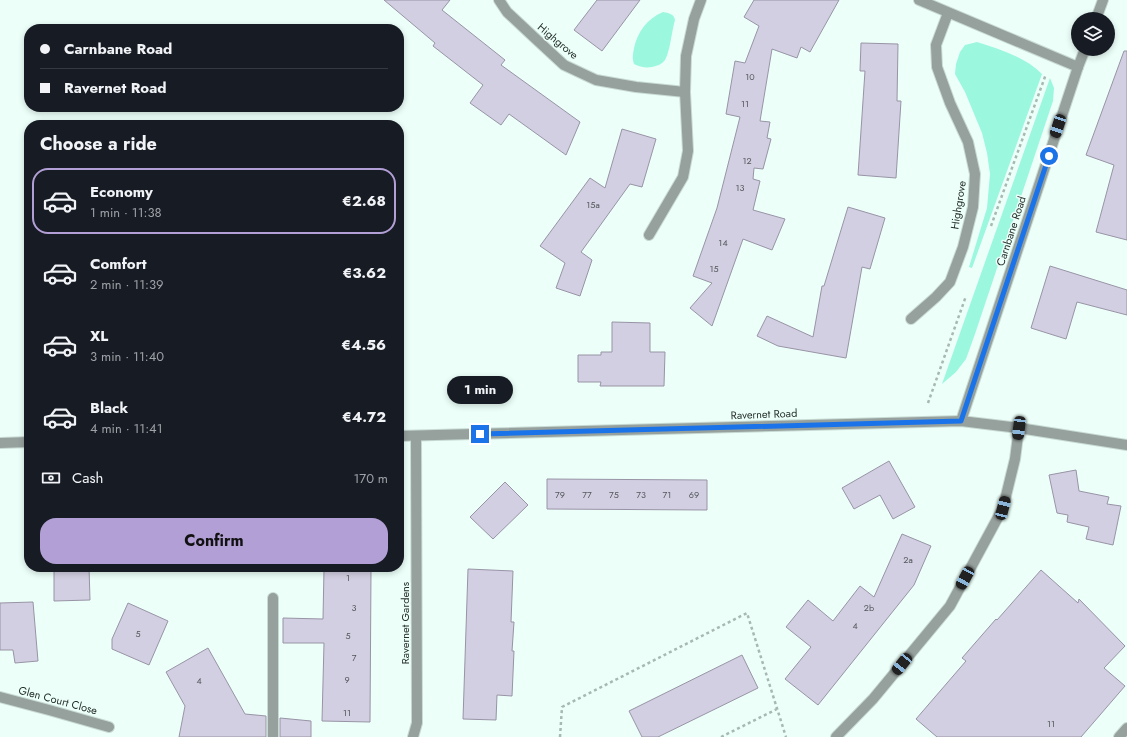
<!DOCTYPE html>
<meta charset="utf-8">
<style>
body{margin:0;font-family:Jost,sans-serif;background:#20242c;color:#f1f3f6;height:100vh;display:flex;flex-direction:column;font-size:15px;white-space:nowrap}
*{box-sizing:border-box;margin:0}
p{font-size:13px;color:#9ea1a6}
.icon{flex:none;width:22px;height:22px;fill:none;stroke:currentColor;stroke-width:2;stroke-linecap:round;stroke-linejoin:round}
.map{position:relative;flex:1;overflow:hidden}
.sheet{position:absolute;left:24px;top:120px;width:380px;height:452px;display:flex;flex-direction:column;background:#171b24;border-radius:16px;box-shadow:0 2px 6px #0003}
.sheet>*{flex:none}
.hud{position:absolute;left:24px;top:24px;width:380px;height:88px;border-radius:16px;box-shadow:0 2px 6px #0003;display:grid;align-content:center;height:88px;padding:0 16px;background:#171b24}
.controls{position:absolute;left:1071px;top:12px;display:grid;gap:8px}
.controls a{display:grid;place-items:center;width:44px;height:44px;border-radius:50%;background:#171b24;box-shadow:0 2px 6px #0003;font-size:20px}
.end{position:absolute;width:18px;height:18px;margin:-9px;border:5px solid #1a73e8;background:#fff;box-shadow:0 0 0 2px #fff}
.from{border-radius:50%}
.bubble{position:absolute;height:28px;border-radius:14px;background:#171b24;box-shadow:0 2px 6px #0003;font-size:13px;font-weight:700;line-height:28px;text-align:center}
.car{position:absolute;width:12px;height:24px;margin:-12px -6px;border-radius:5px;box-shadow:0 0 3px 1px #0007;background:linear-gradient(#222 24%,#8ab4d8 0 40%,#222 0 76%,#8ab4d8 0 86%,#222 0)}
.hud b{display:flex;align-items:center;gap:14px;height:38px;font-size:15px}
.hud b+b{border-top:1px solid #363941}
.hud i{width:10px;height:10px;background:#f1f3f6}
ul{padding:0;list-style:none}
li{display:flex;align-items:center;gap:12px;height:66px;margin:0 8px 6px;padding:0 8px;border:2px solid transparent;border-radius:16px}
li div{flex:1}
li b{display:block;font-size:15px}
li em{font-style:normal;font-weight:700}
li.selected{border-color:#b29fd6}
li>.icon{width:36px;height:36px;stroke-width:1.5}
h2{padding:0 16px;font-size:18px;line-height:48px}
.pay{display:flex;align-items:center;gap:10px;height:44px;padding:0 16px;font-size:15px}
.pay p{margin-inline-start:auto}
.cta{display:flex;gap:8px;margin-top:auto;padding:8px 16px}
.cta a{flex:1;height:46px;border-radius:16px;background:#b29fd6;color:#111;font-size:16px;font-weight:700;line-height:46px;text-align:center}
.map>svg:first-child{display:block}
.grass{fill:#9cf7df}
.building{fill:#d3cfe2;stroke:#9894a6}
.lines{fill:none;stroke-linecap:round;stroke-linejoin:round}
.minor-casing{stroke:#c8dad4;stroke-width:12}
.path{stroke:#a8b8b3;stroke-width:2.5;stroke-dasharray:3 3;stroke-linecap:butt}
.minor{stroke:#96a09d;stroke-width:10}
.route{stroke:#1a73e8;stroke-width:5}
.labels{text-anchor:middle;stroke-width:3;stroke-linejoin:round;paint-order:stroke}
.number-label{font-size:9px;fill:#51575a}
.street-label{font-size:11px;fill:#262f2c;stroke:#ecfff9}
</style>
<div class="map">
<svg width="1127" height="737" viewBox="0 0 1127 737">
<rect width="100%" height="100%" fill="#ecfff9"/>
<g class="grass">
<path d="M663,12C669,13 674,14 675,20C672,30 670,52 665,60C662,64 657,66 652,67C645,68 640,67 634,64C632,58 633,54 634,48C638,31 647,19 663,12Z"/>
<path d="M977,42C999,49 1025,57 1042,74L972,268L969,267L987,208L990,174L987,153L982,133L965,92L955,74L956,64L960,52L965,45Z"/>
<polygon points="1050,78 1054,88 1053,101 975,334 966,359 956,372 942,384"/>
</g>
<g class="building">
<polygon points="384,0 450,0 442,10 505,60 501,65 580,122 566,155 509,114 501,125 470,103 483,85 433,46 435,43"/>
<polygon points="597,0 640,0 602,51 574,30"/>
<polygon points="754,0 839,0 810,52 801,47 797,58 772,49 760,121 770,122 767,138 771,139 763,169 754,168 753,179 760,181 753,210 785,219 772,250 743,239 712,326 690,308 712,283 693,276 717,208 740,117 726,114 735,61 745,63 759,26 744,17"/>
<polygon points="861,43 898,44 897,101 901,101 896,178 858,175 865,71 860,71"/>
<polygon points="1124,51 1127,51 1127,240 1096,232 1114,165 1086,155"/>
<polygon points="622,129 656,139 642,187 630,184 581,252 592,260 580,296 556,288 565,263 540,246 590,178 605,188"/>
<polygon points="848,207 885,218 870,269 862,267 846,358 778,346 757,336 767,316 813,337 822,286 824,286"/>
<polygon points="1050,266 1127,290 1127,315 1077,302 1066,339 1031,328"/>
<polygon points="612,322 650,323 650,352 665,352 664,386 600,386 601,382 578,382 578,355 601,355 601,352 612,352"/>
<polygon points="889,461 915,507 893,519 880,495 854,509 842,488"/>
<polygon points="1076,470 1079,491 1109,497 1107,504 1121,506 1113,545 1086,539 1089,527 1067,522 1068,515 1057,513 1049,475"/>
<polygon points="547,479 707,480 707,510 547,509"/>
<polygon points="505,482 528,505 493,539 470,517"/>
<polygon points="902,534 931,546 914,585 818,705 785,679 811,647 786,627 808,600 833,621 860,586 874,597"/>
<polygon points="54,567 89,567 90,600 54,601"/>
<polygon points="324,569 371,570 370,722 322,721 324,643 283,643 283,618 323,619"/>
<polygon points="468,569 513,571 511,622 514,622 512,651 514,651 512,696 497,695 496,720 463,719"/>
<polygon points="1041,570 1078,603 1079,599 1125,646 1104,668 1125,686 1081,737 937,737 916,719 966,661 962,658 996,619 997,620"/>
<polygon points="33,602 38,661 15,663 13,650 0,650 0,603"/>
<polygon points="128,603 168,621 149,665 112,649 112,639"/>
<polygon points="208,648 245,714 266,716 266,737 179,737 185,706 166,672"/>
<polygon points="742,655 758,688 658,737 642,737 629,711"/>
<polygon points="280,718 311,721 311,737 280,737"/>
</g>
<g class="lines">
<g class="minor-casing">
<g id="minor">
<polyline points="499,0 507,12 537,40 564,65 596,80 636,87 685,92"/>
<polyline points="919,0 1078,67"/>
<polyline points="1096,19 1103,0"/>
<polyline points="649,235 683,177 688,151 685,92 686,56 694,19 701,0"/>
<polyline points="911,319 936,297 950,282 963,247 973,207 975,174 968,142 950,103 937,67 936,45 948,13"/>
<polyline points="961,421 1078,67 1085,49"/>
<polyline points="399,436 961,421 1019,428 1127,445"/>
<polyline points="0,443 29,442"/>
<polyline points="0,697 49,710 109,727"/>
<polyline points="273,737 273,598"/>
<polyline points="413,737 417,723 416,436"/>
<polyline points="836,737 873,699 950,606 1003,508 1015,459 1019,428"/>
<polyline points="1119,737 1127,728"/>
</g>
</g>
<g class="path">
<polyline points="991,226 1046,74"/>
<polyline points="928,403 966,296"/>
<polyline points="560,737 562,707 747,613 786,737"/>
<polyline points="721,737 777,709"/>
</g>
<use href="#minor" class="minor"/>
</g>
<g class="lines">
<polyline class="route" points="480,434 961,421 1049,156"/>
</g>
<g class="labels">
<g class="number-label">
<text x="750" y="80">10</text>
<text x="745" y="107">11</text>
<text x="747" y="164">12</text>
<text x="740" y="191">13</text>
<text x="593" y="208">15a</text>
<text x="723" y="246">14</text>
<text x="714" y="272">15</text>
<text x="560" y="498">79</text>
<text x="587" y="498">77</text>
<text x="614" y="498">75</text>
<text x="641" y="498">73</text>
<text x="667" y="498">71</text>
<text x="694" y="498">69</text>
<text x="908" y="563">2a</text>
<text x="348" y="581">1</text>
<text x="354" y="611">3</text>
<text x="869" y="611">2b</text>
<text x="855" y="629">4</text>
<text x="138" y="637">5</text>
<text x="348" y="639">5</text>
<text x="354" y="661">7</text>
<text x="347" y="683">9</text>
<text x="199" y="684">4</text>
<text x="347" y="716">11</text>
<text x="1051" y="727">11</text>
</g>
<g class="street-label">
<text transform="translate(558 41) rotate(40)" y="4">Highgrove</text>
<text transform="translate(958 205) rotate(-81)" y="4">Highgrove</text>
<text transform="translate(1011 231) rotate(-72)" y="4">Carnbane Road</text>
<text transform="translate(764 414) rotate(-2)" y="4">Ravernet Road</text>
<text transform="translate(405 623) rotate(-90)" y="4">Ravernet Gardens</text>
<text transform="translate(58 700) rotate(15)" y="4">Glen Court Close</text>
</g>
</g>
</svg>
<div class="controls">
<a><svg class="icon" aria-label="layers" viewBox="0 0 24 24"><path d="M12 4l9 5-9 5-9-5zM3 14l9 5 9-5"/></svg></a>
</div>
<i class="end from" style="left:1049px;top:156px"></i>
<i class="end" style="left:480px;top:434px"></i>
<div class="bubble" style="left:447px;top:376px;width:66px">1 min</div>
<i class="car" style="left:1058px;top:126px;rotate:198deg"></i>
<i class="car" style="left:1019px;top:428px;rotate:187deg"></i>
<i class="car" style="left:1003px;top:508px;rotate:14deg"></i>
<i class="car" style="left:965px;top:578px;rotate:208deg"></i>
<i class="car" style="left:902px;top:664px;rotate:219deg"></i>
<div class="hud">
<b><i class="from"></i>Carnbane Road</b>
<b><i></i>Ravernet Road</b>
</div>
<section class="sheet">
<h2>Choose a ride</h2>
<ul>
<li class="selected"><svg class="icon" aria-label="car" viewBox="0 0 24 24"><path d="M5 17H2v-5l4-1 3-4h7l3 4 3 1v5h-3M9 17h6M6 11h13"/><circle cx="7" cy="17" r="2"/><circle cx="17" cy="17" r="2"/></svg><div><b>Economy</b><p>1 min · 11:38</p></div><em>€2.68</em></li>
<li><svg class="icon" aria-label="car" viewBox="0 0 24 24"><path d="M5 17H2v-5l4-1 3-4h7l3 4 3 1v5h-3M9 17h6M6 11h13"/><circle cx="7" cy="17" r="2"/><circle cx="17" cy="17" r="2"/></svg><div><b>Comfort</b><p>2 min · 11:39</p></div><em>€3.62</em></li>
<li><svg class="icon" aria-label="car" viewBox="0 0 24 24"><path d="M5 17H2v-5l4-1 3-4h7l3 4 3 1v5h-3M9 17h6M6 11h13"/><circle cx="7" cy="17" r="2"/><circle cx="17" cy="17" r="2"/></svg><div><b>XL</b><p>3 min · 11:40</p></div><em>€4.56</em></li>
<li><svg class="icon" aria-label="car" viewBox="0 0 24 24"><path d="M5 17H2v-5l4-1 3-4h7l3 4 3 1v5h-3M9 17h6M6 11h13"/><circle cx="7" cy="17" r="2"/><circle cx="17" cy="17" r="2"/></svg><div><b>Black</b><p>4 min · 11:41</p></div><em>€4.72</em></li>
</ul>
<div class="pay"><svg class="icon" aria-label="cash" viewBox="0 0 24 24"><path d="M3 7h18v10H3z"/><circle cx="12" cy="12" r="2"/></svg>Cash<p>170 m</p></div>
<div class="cta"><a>Confirm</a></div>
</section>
</div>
